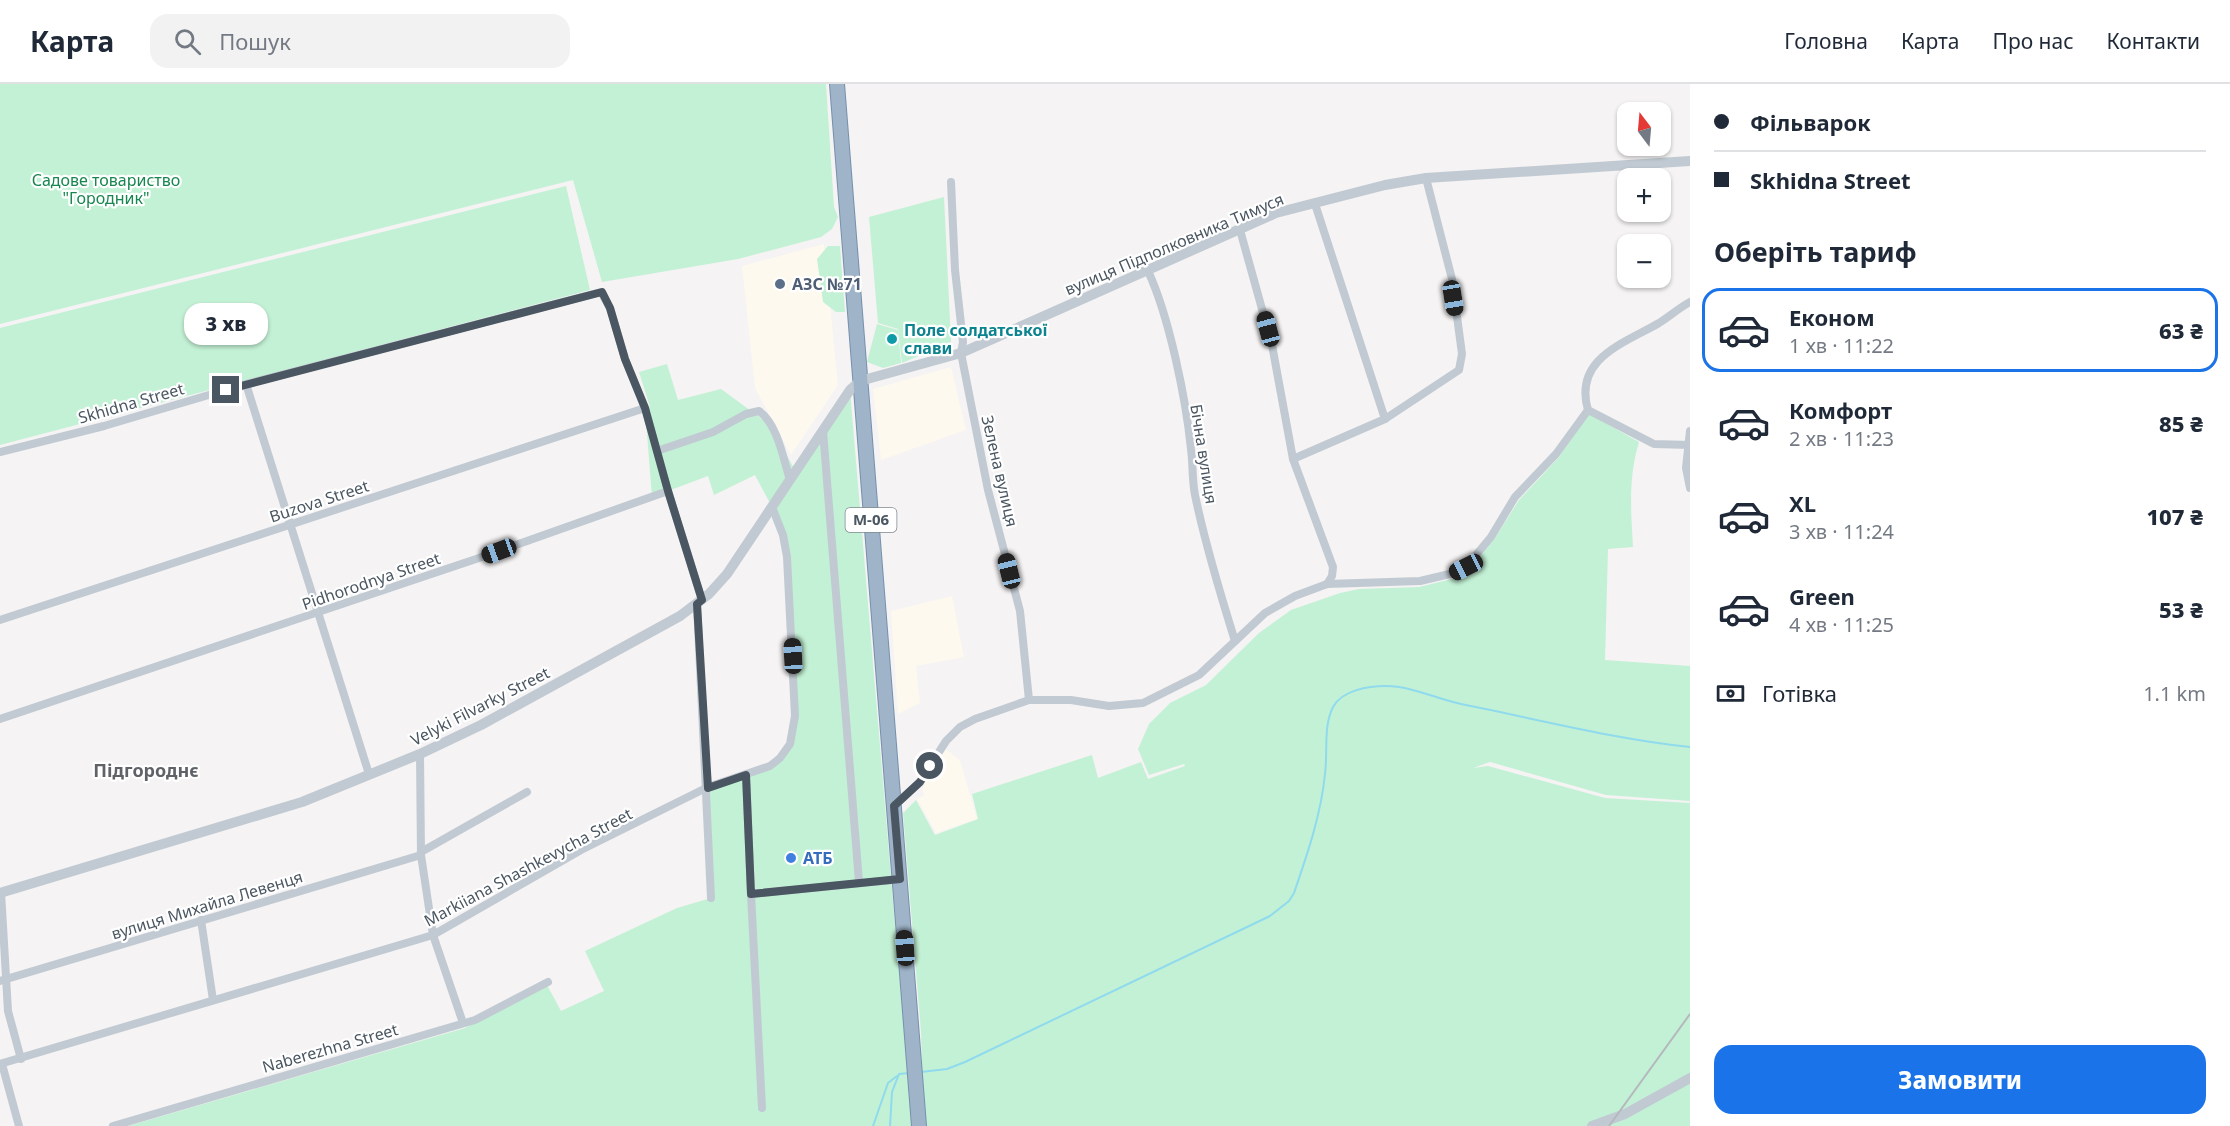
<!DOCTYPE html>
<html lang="uk">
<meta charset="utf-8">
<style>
body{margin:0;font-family:"Noto Sans",sans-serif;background:#f2f2f3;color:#1f2937;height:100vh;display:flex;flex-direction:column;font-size:22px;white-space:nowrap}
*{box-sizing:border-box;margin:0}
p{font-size:20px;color:#747a83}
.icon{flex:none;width:33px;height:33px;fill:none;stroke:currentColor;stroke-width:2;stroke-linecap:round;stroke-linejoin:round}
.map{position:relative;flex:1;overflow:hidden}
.panel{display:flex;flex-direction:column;background:#fff;width:540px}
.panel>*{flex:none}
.hud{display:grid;align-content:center;height:132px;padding:0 24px;background:#fff}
.needle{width:39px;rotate:344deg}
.fabs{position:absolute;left:1617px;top:18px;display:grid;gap:12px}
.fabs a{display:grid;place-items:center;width:54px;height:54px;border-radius:12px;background:#fff;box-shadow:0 2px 4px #0004;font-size:30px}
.end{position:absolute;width:27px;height:27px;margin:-14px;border:8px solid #4a5661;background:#fff;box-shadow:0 0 0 3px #fff}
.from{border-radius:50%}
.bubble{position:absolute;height:42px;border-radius:18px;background:#fff;box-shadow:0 2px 4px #0004;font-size:20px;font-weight:800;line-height:42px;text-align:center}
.car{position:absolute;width:18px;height:36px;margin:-18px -9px;border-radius:8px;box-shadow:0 0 4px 2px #0007;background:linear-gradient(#222 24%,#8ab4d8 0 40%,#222 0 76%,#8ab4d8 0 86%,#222 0)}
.hud b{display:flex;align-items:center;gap:21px;height:57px;font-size:22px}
.hud b+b{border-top:2px solid #e0e1e3}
.hud i{width:15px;height:15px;background:#1f2937}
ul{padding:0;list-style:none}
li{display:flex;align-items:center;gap:18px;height:84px;margin:0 12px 9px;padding:0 12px;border:3px solid transparent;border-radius:18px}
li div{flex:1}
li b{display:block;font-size:22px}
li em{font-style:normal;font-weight:800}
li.current{border-color:#1a73e8}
li>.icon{width:54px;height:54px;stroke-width:1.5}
h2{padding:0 24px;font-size:27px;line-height:72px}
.pay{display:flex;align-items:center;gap:15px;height:66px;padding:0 24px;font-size:22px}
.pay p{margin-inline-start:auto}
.cta{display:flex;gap:12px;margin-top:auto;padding:12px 24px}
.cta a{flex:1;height:69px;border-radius:18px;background:#1a73e8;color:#fff;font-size:24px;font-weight:800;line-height:69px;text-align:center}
header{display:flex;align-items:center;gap:36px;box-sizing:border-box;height:84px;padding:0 30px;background:#fff;border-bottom:2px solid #e0e1e3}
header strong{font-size:28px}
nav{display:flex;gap:33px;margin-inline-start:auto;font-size:21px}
.search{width:420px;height:54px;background:#f2f2f3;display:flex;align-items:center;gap:15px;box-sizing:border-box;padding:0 21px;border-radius:18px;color:#747a83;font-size:22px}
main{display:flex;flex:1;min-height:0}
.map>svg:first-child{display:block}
.commercial{fill:#fdf9ef}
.green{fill:#c3f1d5}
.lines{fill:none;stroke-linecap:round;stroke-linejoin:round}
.stream{stroke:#90daee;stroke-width:2}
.trunk-casing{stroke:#7690ad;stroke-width:16}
.minor{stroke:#c1cad2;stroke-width:8}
.tertiary{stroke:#c1cad2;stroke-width:10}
.trunk{stroke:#9fb4c9;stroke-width:14}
.rail{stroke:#b5b8bd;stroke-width:2}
.route{stroke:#4a5661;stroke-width:8}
.service-dot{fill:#5c6f8a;stroke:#fff;stroke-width:2}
.culture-dot{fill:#0f9aa8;stroke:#fff;stroke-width:2}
.shop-dot{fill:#3f7fe0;stroke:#fff;stroke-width:2}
.labels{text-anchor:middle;stroke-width:4.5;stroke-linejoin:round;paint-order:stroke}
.shield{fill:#fff;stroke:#808990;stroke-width:1.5}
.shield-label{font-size:15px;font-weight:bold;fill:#4a5661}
.park-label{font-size:16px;fill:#17864f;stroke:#fff}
.street-label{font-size:16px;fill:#4a5661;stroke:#fff}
.service-label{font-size:16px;font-weight:bold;fill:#4e5e75;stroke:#fff;text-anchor:start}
.culture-label{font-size:16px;font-weight:bold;fill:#0d838f;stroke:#fff;text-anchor:start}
.shop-label{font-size:16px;font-weight:bold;fill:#366cbe;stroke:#fff;text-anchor:start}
.neighbourhood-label{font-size:18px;font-weight:bold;fill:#5f6368;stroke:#fff}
</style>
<header>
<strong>Карта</strong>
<div class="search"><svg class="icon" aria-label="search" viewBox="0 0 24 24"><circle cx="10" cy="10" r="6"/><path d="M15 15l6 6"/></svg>Пошук</div>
<nav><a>Головна</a><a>Карта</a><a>Про нас</a><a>Контакти</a></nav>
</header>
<main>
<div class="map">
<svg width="1690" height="1042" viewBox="0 0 1690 1042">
<rect width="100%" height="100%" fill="#f5f3f3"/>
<g class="commercial">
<polygon points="824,160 838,301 791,371 755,304 742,182"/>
<polygon points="951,283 966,346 881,376 873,305"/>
<polygon points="952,512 964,573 916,582 920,619 898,630 891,527"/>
<polygon points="942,662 960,676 977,735 936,749 917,715 924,711 922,705"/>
</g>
<g class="green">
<polygon points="0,0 826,0 834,123 838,133 832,145 821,153 738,175 602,198 573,96 0,240"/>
<polygon points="566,102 590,206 0,361 0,244"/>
<polygon points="944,113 951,258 902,279 898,245 878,239 869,133"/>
<polygon points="828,162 840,162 845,228 836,228 823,218 817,175"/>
<polygon points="877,240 898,246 901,279 883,284 867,278"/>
<polygon points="667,280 678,316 721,305 770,341 795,386 850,306 912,1042 128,1042 465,944 547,901 561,927 604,907 585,867 677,824 711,814 708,703 780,674 794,648 787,473 772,423 755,391 714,411 708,392 652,413 645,324 650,323 639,288"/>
<path d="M1589,330L1639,358C1628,394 1631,427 1633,463L1608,465L1605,576L1690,582V717L1606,711L1490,678L1473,684L1488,682L1605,714L1690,719V1042H924L921,948L903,729L916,716L935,751L978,735L972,710L1092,671L1098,694L1141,678L1148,695L1185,682L1184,680L1149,691L1138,665L1149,640L1170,619L1206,601L1259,549L1291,526L1340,509L1359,505L1419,503L1456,494L1469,487L1495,454L1519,416L1559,373Z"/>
</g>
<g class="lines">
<g class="stream">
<path d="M921,988L947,985L965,978L1270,832L1289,817L1294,809C1307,771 1321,731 1325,690C1328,668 1323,643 1333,623C1342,606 1369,602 1386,602C1411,602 1437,615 1461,620C1537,635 1613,655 1690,663"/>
<polyline points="873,1042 888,999 897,992"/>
<polyline points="890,1042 892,1008 899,990 910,989"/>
</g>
<g class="trunk-casing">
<polyline id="trunk" points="837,0 919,1042"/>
</g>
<g class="minor">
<polyline points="951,98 955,186 963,258 961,269 988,406 1020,527 1029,616"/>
<polyline points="1315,120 1385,335"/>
<polyline points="1240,146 1272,261 1293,375 1333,483 1332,492 1327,500"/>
<path d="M1148,187C1169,232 1186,315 1191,365C1193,380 1192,396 1195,411C1205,460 1220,509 1235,557"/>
<polyline points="246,300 369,690"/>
<path d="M1588,326C1573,274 1625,259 1659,239C1670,232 1679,224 1690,218"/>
<polyline points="823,347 859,798"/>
<polyline points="1690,347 1686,384 1690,404"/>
<path d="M657,367L713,348L746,330L759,327C778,341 783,374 790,396"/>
<polyline points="0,368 104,342 246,300 601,208 610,224 625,275 645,324 668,407 702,516"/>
<polyline points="1293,375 1385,335 1459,286 1462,270 1452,195 1426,94"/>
<polyline points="697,520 711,814"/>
<polyline points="0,536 645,324"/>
<polyline points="0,635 479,474 668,407"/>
<polyline points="420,670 421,771 433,851 463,939"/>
<polyline points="746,691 751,810"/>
<polyline points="894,722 920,698 946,657 960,643 975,635 1029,616 1071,616 1109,622 1143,619 1199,591 1265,529 1295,512 1327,500 1420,497 1454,489 1466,483 1491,453 1515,413 1556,370 1588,326 1654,360 1690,361"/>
<polyline points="421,768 527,708"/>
<polyline points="1,808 8,927 21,975"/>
<polyline points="201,836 213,916"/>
<polyline points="0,897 421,771"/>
<polyline points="0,980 433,851 581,766 708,703 770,682 780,674 790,660 795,632 787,473 783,451 772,423"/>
<polyline points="2,980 19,1042"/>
<polyline points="762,1024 751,810 902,795"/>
<polyline points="113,1042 475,936 548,898"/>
</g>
<g class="tertiary">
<polyline points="0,809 302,718 420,670 481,641 680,532 709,510 727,490 850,306 860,297 961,269 1276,129 1385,101 1426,94 1690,77"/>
<polyline points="1592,1042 1625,1030 1690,994"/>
</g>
<use href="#trunk" class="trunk"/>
<polyline class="rail" points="1609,1042 1690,930"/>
</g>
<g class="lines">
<polyline class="route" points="226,306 602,208 610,224 625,275 645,324 668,407 702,516 697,520 708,704 746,691 751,810 900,795 894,722 920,698 930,682"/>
</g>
<circle class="service-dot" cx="780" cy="200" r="6"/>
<circle class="culture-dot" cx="892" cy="255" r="6"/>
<circle class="shop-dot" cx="791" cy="774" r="6"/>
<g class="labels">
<rect class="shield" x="845.5" y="424" width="51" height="24" rx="4.5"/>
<g class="shield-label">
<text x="871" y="441">М-06</text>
</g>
<g class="park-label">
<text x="106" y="102">Садове товариство<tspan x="106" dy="18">"Городник"</tspan></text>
</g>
<g class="street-label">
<text transform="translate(1174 160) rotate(-23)" y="6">вулиця Підполковника Тимуся</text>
<text transform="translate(131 319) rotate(-16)" y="6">Skhidna Street</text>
<text transform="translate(1204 370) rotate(81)" y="6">Бічна вулиця</text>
<text transform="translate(1000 387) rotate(77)" y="6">Зелена вулиця</text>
<text transform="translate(319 417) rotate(-18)" y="6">Buzova Street</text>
<text transform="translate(371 497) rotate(-19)" y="6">Pidhorodnya Street</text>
<text transform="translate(480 622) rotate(-27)" y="6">Velyki Filvarky Street</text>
<text transform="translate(528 783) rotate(-28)" y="6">Markiiana Shashkevycha Street</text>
<text transform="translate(207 821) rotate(-17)" y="6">вулиця Михайла Левенця</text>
<text transform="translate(330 964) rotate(-16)" y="6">Naberezhna Street</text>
</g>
<g class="service-label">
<text x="792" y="206">АЗС №71</text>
</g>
<g class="culture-label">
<text x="904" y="252">Поле солдатської<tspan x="904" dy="18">слави</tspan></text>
</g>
<g class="shop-label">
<text x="803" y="780">АТБ</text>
</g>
<g class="neighbourhood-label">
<text x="146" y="693">Підгороднє</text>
</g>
</g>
</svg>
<div class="fabs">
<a><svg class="needle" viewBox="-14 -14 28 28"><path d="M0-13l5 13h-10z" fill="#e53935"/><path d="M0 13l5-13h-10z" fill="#747a83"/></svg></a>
<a>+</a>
<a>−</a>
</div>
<i class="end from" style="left:930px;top:682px"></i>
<i class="end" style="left:226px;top:306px"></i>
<div class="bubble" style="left:184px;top:219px;width:84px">3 хв</div>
<i class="car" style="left:1453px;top:214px;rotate:171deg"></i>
<i class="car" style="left:1268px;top:245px;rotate:345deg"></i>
<i class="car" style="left:499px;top:467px;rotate:250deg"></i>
<i class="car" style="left:1466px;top:483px;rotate:243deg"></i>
<i class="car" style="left:1009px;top:487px;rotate:346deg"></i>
<i class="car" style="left:793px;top:572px;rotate:357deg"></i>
<i class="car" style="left:905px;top:864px;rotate:356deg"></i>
</div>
<section class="panel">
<div class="hud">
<b><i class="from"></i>Фільварок</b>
<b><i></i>Skhidna Street</b>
</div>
<h2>Оберіть тариф</h2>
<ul>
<li class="current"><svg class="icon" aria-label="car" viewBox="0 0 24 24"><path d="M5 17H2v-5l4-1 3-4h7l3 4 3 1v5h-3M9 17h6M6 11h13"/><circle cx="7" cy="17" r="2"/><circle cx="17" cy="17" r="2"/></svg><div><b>Економ</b><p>1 хв · 11:22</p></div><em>63 ₴</em></li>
<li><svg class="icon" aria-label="car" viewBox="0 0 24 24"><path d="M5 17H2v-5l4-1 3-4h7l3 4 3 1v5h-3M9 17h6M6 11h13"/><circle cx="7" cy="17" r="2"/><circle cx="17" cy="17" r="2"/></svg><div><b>Комфорт</b><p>2 хв · 11:23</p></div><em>85 ₴</em></li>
<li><svg class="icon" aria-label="car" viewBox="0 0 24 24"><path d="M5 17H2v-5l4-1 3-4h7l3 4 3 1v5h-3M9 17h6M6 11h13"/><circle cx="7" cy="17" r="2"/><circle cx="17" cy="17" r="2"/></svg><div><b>XL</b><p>3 хв · 11:24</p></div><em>107 ₴</em></li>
<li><svg class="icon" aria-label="car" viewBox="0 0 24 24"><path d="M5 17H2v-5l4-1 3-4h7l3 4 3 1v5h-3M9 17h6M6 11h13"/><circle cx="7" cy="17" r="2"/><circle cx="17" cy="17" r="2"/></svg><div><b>Green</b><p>4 хв · 11:25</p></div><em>53 ₴</em></li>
</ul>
<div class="pay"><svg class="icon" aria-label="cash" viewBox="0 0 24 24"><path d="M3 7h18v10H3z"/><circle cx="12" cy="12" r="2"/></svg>Готівка<p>1.1 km</p></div>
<div class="cta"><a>Замовити</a></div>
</section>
</main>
